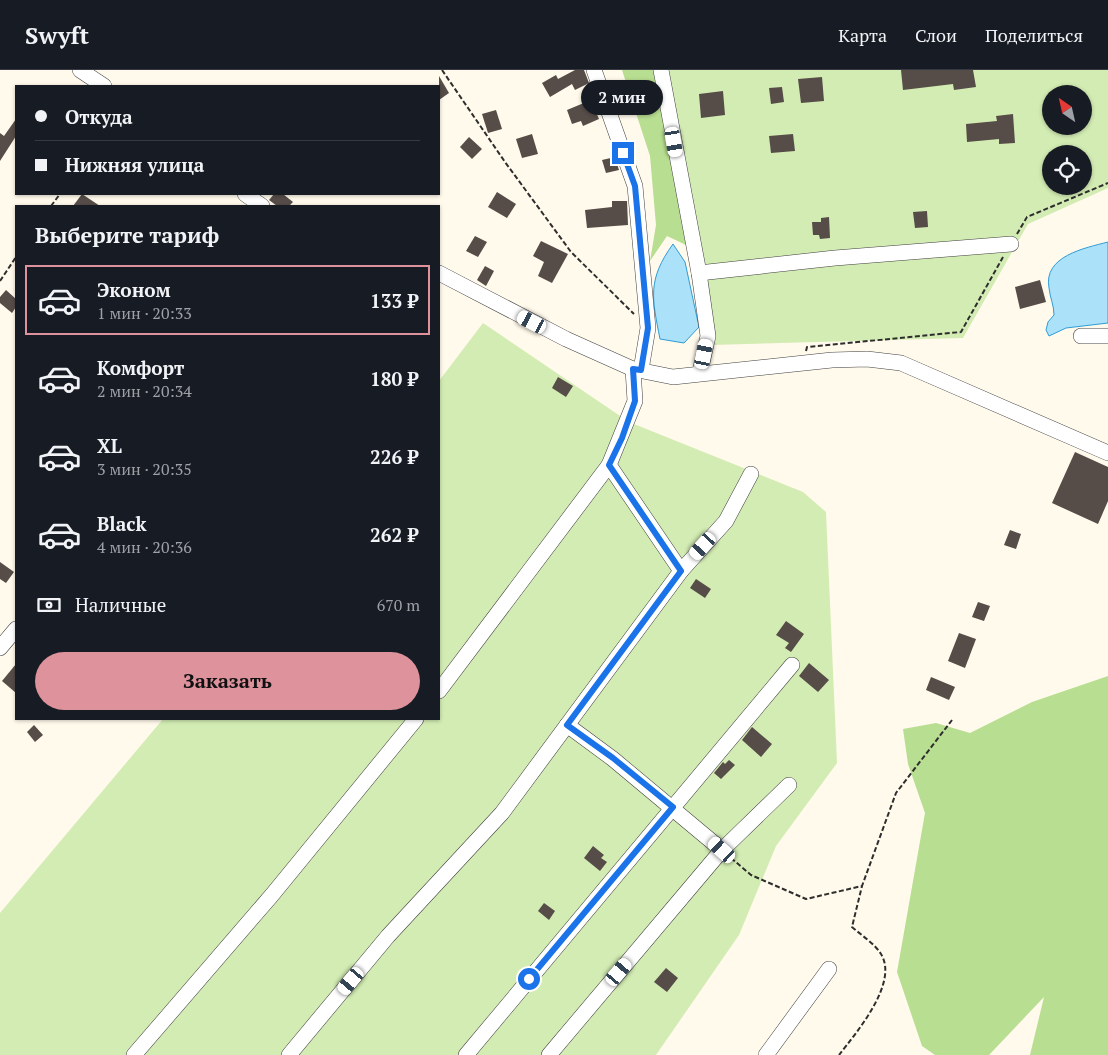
<!DOCTYPE html>
<html lang="ru">
<meta charset="utf-8">
<style>
body{margin:0;font-family:"PT Serif",serif;background:#20242c;color:#f1f3f6;height:100vh;display:flex;flex-direction:column;font-size:19px;white-space:nowrap}
*{box-sizing:border-box;margin:0}
p{font-size:16px;color:#9ea1a6}
.icon{flex:none;width:28px;height:28px;fill:none;stroke:currentColor;stroke-width:2;stroke-linecap:round;stroke-linejoin:round}
.map{position:relative;flex:1;overflow:hidden}
.details{position:absolute;left:15px;top:135px;width:425px;height:515px;display:flex;flex-direction:column;background:#171b24;border-radius:0px;box-shadow:0 1px 4px #0004}
.details>*{flex:none}
.top-card{position:absolute;left:15px;top:15px;width:425px;height:110px;border-radius:0px;box-shadow:0 1px 4px #0004;display:grid;align-content:center;height:110px;padding:0 20px;background:#171b24}
.needle{width:32px;rotate:326deg}
.tools{position:absolute;left:1042px;top:15px;display:grid;gap:10px}
.tools a{display:grid;place-items:center;width:50px;height:50px;border-radius:50%;background:#171b24;box-shadow:0 1px 4px #0004;font-size:25px}
.end{position:absolute;width:22px;height:22px;margin:-11px;border:6px solid #1a73e8;background:#fff;box-shadow:0 0 0 2px #fff}
.from{border-radius:50%}
.bubble{position:absolute;height:35px;border-radius:18px;background:#171b24;box-shadow:0 1px 4px #0004;font-size:16px;font-weight:700;line-height:35px;text-align:center}
.car{position:absolute;width:15px;height:30px;margin:-15px -8px;border-radius:6px;box-shadow:0 0 4px 1px #0007;background:linear-gradient(#fff 24%,#345 0 40%,#fff 0 76%,#345 0 86%,#fff 0)}
.top-card b{display:flex;align-items:center;gap:18px;height:48px;font-size:19px}
.top-card b+b{border-top:1px solid #363941}
.top-card i{width:12px;height:12px;background:#f1f3f6}
ul{padding:0;list-style:none}
li{display:flex;align-items:center;gap:15px;height:70px;margin:0 10px 8px;padding:0 10px;border:2px solid transparent;border-radius:0px}
li div{flex:1}
li b{display:block;font-size:19px}
li em{font-style:normal;font-weight:700}
li.selected{border-color:#dd929c}
li>.icon{width:45px;height:45px;stroke-width:1.5}
h2{padding:0 20px;font-size:22px;line-height:60px}
.pay{display:flex;align-items:center;gap:12px;height:55px;padding:0 20px;font-size:19px}
.pay p{margin-inline-start:auto}
.button{display:flex;gap:10px;margin-top:auto;padding:10px 20px}
.button a{flex:1;height:58px;border-radius:30px;background:#dd929c;color:#111;font-size:20px;font-weight:700;line-height:58px;text-align:center}
header{display:flex;align-items:center;gap:30px;box-sizing:border-box;height:70px;padding:0 25px;background:#171b24;border-bottom:1px solid #363941}
header strong{font-size:24px}
nav{display:flex;gap:28px;margin-inline-start:auto;font-size:18px}
.map>svg:first-child{display:block}
.green{fill:#d3ecb3;fill-rule:evenodd}
.forest{fill:#b8de91}
.water{fill:#ace1fa;stroke:#2e9cd6}
.building{fill:#564c48}
.lines{fill:none;stroke-linecap:round;stroke-linejoin:round}
.minor-casing{stroke:#3f3f3f;stroke-width:16}
.path{stroke:#2e2e2e;stroke-width:2;stroke-dasharray:5 2.5;stroke-linecap:butt}
.minor{stroke:#fff;stroke-width:15}
.route{stroke:#1a73e8;stroke-width:6}
</style>
<header>
<strong>Swyft</strong>
<nav><a>Карта</a><a>Слои</a><a>Поделиться</a></nav>
</header>
<div class="map">
<svg width="1108" height="985" viewBox="0 0 1108 985">
<rect width="100%" height="100%" fill="#fffaeb"/>
<g class="green">
<path d="M667,0H1108V118L1028,154L963,268L712,275L706,205ZM1051,24H1084V56H1051ZM1051,84H1084V116H1051Z"/>
<polygon points="483,253 629,352 803,422 826,442 837,693 776,776 739,865 656,985 0,985 0,843 163,649 439,649 439,311"/>
</g>
<g class="forest">
<polygon points="622,0 655,0 667,57 686,175 667,166 650,191 656,155 650,86"/>
<polygon points="1108,606 1108,985 1030,985 1044,927 989,985 935,985 922,976 897,902 925,743 908,694 903,659 936,653 970,663 1032,632"/>
</g>
<g class="water">
<path d="M1108,172V253L1066,258L1049,266L1046,260L1048,252L1054,245C1054,235 1050,228 1049,218C1043,186 1085,178 1108,172Z"/>
<path d="M673,174L685,192L699,257L684,273L660,269C652,228 647,210 673,174Z"/>
</g>
<g class="building">
<polygon points="575,0 584,0 589,13 575,20 572,14 550,27 542,13 556,5 558,9"/>
<polygon points="901,0 973,0 976,17 954,20 953,14 903,20"/>
<polygon points="439,6 449,23 439,30"/>
<polygon points="822,7 824,31 801,33 798,9"/>
<polygon points="782,17 784,32 771,34 769,18"/>
<polygon points="723,21 725,45 701,48 699,24"/>
<polygon points="591,30 599,49 583,56 581,51 572,54 567,40"/>
<polygon points="496,40 502,59 488,63 482,44"/>
<polygon points="1013,44 1015,73 999,74 999,69 967,72 966,54 997,51 996,46"/>
<polygon points="16,49 16,66 0,91 0,63 4,66"/>
<polygon points="532,64 538,84 522,88 516,69"/>
<polygon points="793,64 795,81 771,83 769,66"/>
<polygon points="469,67 482,79 472,89 460,77"/>
<polygon points="615,87 619,100 606,103 602,90"/>
<polygon points="497,122 516,134 507,148 488,137"/>
<polygon points="82,124 100,136 73,136"/>
<polygon points="274,124 283,124 293,132 289,136 277,136 269,130"/>
<polygon points="612,131 627,131 628,155 587,158 585,140 612,137"/>
<polygon points="927,141 928,157 915,158 913,142"/>
<polygon points="829,147 830,168 820,169 819,165 813,165 812,152 821,152 821,148"/>
<polygon points="475,166 487,172 478,187 466,181"/>
<polygon points="541,171 568,184 552,213 538,206 544,192 533,186"/>
<polygon points="485,196 494,201 486,216 477,210"/>
<polygon points="1040,210 1046,232 1020,239 1015,217"/>
<polygon points="6,220 16,229 16,237 12,243 0,233 0,227"/>
<polygon points="558,307 573,316 566,327 552,318"/>
<polygon points="1075,382 1108,397 1108,431 1098,454 1052,433"/>
<polygon points="1010,460 1021,464 1016,479 1004,475"/>
<polygon points="0,492 14,502 6,513 0,509"/>
<polygon points="696,509 711,519 705,528 690,518"/>
<polygon points="978,532 990,536 984,551 972,547"/>
<polygon points="786,551 804,564 791,582 785,578 789,573 776,565"/>
<polygon points="959,563 976,569 965,598 948,591"/>
<polygon points="809,593 829,610 818,622 799,606"/>
<polygon points="16,594 16,623 2,611"/>
<polygon points="931,607 955,617 949,630 926,620"/>
<polygon points="34,655 43,665 35,672 27,662"/>
<polygon points="752,657 772,674 761,687 742,670"/>
<polygon points="729,690 735,695 721,709 714,703 723,692 725,694"/>
<polygon points="593,776 604,785 601,788 607,792 600,801 584,788"/>
<polygon points="544,833 555,841 549,850 538,841"/>
<polygon points="666,898 678,908 667,922 654,912"/>
</g>
<g class="lines">
<g class="minor-casing">
<g id="minor">
<polyline points="80,0 104,16"/>
<polyline points="594,0 635,116 648,258 641,300"/>
<polyline points="661,0 699,203 708,266 700,302"/>
<polyline points="245,124 262,136"/>
<polyline points="439,203 566,269 633,299 673,307 832,290 867,289 901,293 1108,383"/>
<polyline points="699,203 835,188 1011,174"/>
<polyline points="1081,266 1108,266"/>
<polyline points="681,501 726,451 751,404"/>
<polyline points="0,578 16,559"/>
<polyline points="439,621 609,395 635,331 633,299"/>
<polyline points="567,655 613,689 722,780"/>
<polyline points="134,985 272,825 416,649"/>
<polyline points="289,985 388,866 502,743 681,501 609,395"/>
<polyline points="466,985 792,595"/>
<polyline points="549,985 722,780 789,715"/>
<polyline points="766,985 829,899"/>
</g>
</g>
<g class="path">
<polyline points="442,0 505,92 571,182 634,244"/>
<polyline points="51,136 60,124"/>
<polyline points="1017,164 1027,147 1108,113"/>
<polyline points="0,211 16,187"/>
<polyline points="806,281 807,277 961,262 1003,187"/>
<polyline points="731,788 751,805 806,829 862,816 896,723 952,650"/>
<path d="M839,985C856,963 899,913 881,884C875,874 861,865 852,857L862,816"/>
</g>
<use href="#minor" class="minor"/>
</g>
<g class="lines">
<polyline class="route" points="529,909 673,737 613,688 567,655 681,501 609,395 622,368 635,331 633,299 641,300 648,258 635,116 623,83"/>
</g>
</svg>
<div class="tools">
<a><svg class="needle" viewBox="-14 -14 28 28"><path d="M0-13l5 13h-10z" fill="#e53935"/><path d="M0 13l5-13h-10z" fill="#9ea1a6"/></svg></a>
<a><svg class="icon" aria-label="locate" viewBox="0 0 24 24"><circle cx="12" cy="12" r="6"/><path d="M12 2v4M12 18v4M2 12h4M18 12h4"/></svg></a>
</div>
<i class="end from" style="left:529px;top:909px"></i>
<i class="end" style="left:623px;top:83px"></i>
<div class="bubble" style="left:581px;top:10px;width:82px">2 мин</div>
<i class="car" style="left:674px;top:72px;rotate:170deg"></i>
<i class="car" style="left:532px;top:252px;rotate:297deg"></i>
<i class="car" style="left:704px;top:284px;rotate:11deg"></i>
<i class="car" style="left:703px;top:476px;rotate:222deg"></i>
<i class="car" style="left:722px;top:780px;rotate:312deg"></i>
<i class="car" style="left:619px;top:902px;rotate:40deg"></i>
<i class="car" style="left:351px;top:911px;rotate:220deg"></i>
<div class="top-card">
<b><i class="from"></i>Откуда</b>
<b><i></i>Нижняя улица</b>
</div>
<section class="details">
<h2>Выберите тариф</h2>
<ul>
<li class="selected"><svg class="icon" aria-label="car" viewBox="0 0 24 24"><path d="M5 17H2v-5l4-1 3-4h7l3 4 3 1v5h-3M9 17h6M6 11h13"/><circle cx="7" cy="17" r="2"/><circle cx="17" cy="17" r="2"/></svg><div><b>Эконом</b><p>1 мин · 20:33</p></div><em>133 ₽</em></li>
<li><svg class="icon" aria-label="car" viewBox="0 0 24 24"><path d="M5 17H2v-5l4-1 3-4h7l3 4 3 1v5h-3M9 17h6M6 11h13"/><circle cx="7" cy="17" r="2"/><circle cx="17" cy="17" r="2"/></svg><div><b>Комфорт</b><p>2 мин · 20:34</p></div><em>180 ₽</em></li>
<li><svg class="icon" aria-label="car" viewBox="0 0 24 24"><path d="M5 17H2v-5l4-1 3-4h7l3 4 3 1v5h-3M9 17h6M6 11h13"/><circle cx="7" cy="17" r="2"/><circle cx="17" cy="17" r="2"/></svg><div><b>XL</b><p>3 мин · 20:35</p></div><em>226 ₽</em></li>
<li><svg class="icon" aria-label="car" viewBox="0 0 24 24"><path d="M5 17H2v-5l4-1 3-4h7l3 4 3 1v5h-3M9 17h6M6 11h13"/><circle cx="7" cy="17" r="2"/><circle cx="17" cy="17" r="2"/></svg><div><b>Black</b><p>4 мин · 20:36</p></div><em>262 ₽</em></li>
</ul>
<div class="pay"><svg class="icon" aria-label="cash" viewBox="0 0 24 24"><path d="M3 7h18v10H3z"/><circle cx="12" cy="12" r="2"/></svg>Наличные<p>670 m</p></div>
<div class="button"><a>Заказать</a></div>
</section>
</div>
